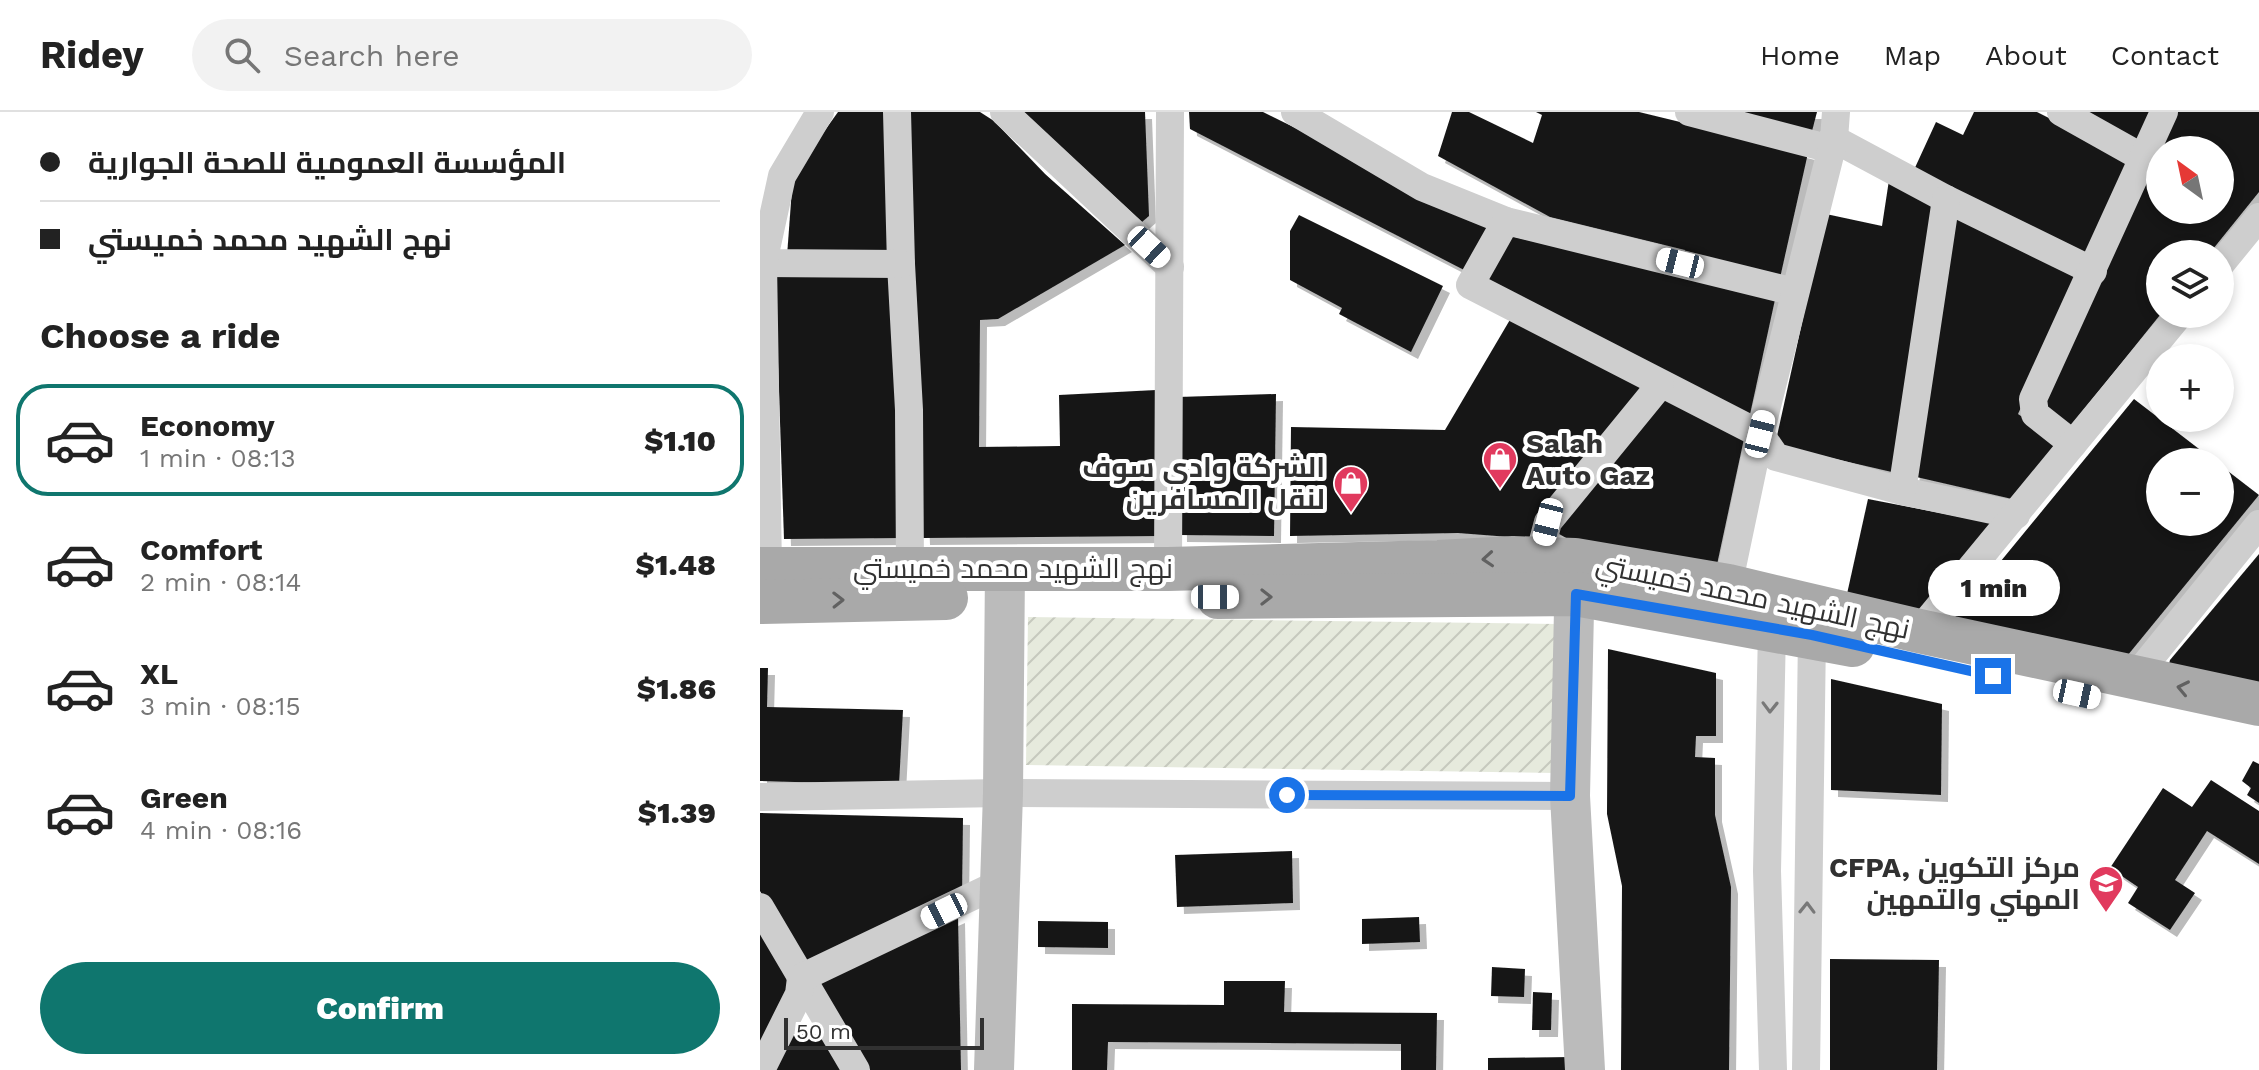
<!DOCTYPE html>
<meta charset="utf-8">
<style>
body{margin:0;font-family:"Work Sans",Cairo,sans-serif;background:#f2f2f2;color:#222;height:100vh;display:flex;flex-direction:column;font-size:30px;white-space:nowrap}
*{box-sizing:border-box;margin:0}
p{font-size:26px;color:#767676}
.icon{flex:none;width:44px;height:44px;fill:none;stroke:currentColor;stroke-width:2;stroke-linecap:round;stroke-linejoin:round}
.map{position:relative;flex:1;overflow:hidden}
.sheet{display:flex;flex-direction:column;background:#fff;width:760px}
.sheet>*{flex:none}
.guide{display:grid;align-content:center;height:176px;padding:0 40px;background:#fff}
.needle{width:52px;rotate:327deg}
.fabs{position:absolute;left:1386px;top:24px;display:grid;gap:16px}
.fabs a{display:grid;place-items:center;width:88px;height:88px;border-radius:50%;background:#fff;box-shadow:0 4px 12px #0003;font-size:40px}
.scale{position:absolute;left:24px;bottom:20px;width:200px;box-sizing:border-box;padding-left:8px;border:4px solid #313131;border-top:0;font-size:22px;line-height:28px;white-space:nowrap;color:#313131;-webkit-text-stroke:6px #fff;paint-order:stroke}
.end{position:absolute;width:36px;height:36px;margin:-18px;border:10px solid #1a73e8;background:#fff;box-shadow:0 0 0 4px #fff}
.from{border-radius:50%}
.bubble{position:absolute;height:56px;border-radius:28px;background:#fff;box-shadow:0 4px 12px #0003;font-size:26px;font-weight:800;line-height:56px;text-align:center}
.car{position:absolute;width:24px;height:48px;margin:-24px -12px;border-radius:10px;box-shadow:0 0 6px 2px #0007;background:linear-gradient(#fff 24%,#345 0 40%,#fff 0 76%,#345 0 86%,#fff 0)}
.guide b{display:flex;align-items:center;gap:28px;height:76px;font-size:30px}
.guide b+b{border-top:2px solid #e0e0e0}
.guide i{width:20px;height:20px;background:#222}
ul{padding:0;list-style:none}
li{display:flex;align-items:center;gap:24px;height:112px;margin:0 16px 12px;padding:0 24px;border:4px solid transparent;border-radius:32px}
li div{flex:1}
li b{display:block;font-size:30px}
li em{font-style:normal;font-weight:800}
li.current{border-color:#0f766e}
li>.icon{width:72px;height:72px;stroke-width:1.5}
h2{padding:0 40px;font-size:36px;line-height:96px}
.action{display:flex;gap:16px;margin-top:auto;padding:16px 40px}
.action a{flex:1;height:92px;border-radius:48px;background:#0f766e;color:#fff;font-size:32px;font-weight:800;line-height:92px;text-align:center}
header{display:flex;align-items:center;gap:48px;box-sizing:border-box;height:112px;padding:0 40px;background:#fff;border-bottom:2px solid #e0e0e0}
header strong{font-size:38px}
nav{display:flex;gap:44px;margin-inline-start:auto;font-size:28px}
.search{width:560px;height:72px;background:#f2f2f2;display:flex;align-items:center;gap:20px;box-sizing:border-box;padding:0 28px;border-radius:44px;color:#767676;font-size:30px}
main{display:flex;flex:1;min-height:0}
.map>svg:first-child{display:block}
.garden{fill:url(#garden-furrows)}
.building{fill:#181818;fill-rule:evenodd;filter:url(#shadow)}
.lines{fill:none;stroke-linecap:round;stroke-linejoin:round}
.street{stroke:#cecece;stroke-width:28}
.secondary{stroke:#bbb;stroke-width:40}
.primary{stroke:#a9a9a9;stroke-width:44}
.oneway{stroke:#616161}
.oneway2{stroke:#787878}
.route{stroke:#1a73e8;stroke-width:10}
.labels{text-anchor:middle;stroke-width:8;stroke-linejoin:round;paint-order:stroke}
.poi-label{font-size:28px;font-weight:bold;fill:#313131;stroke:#fff;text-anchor:end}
.street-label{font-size:28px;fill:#313131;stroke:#fff}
</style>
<header>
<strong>Ridey</strong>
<div class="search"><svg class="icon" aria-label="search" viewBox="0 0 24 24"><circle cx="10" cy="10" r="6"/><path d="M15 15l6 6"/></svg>Search here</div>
<nav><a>Home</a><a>Map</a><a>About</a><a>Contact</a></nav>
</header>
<main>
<section class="sheet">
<div class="guide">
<b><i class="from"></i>المؤسسة العمومية للصحة الجوارية</b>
<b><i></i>نهج الشهيد محمد خميستي</b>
</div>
<h2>Choose a ride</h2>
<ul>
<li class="current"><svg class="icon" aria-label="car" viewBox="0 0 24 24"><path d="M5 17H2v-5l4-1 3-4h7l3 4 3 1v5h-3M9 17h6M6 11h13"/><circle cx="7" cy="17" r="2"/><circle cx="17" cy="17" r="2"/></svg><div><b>Economy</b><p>1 min · 08:13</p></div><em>$1.10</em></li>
<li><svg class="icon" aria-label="car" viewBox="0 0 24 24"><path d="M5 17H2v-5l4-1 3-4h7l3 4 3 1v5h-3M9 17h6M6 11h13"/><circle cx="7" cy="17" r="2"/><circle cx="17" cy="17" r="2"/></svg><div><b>Comfort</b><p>2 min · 08:14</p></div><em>$1.48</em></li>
<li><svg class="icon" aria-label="car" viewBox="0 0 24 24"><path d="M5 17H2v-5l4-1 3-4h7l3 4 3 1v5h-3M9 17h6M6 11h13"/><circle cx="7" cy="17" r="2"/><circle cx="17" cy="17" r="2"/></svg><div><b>XL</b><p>3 min · 08:15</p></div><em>$1.86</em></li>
<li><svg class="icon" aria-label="car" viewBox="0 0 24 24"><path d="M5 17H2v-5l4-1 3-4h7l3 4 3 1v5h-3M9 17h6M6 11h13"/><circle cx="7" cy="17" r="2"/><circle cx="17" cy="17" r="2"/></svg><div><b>Green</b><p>4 min · 08:16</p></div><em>$1.39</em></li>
</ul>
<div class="action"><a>Confirm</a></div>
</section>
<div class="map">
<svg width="1499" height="958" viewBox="0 0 1499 958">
<defs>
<pattern id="garden-furrows" width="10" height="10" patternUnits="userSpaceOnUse" patternTransform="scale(2)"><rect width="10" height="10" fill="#e6eadd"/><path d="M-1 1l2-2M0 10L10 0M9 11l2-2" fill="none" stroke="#c6c9be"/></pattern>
<filter id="shadow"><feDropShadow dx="7" dy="7" stdDeviation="0" flood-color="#0004"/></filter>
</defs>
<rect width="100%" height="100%" fill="#fff"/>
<polygon class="garden" points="268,505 796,512 795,661 266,653"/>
<g class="building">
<polygon points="78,0 127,0 132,145 27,144 33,63"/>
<polygon points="147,0 220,0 234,9 285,62 365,133 238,207 220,208 219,335 300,334 299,283 396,278 400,424 163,426"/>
<polygon points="263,0 385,0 389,104 382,110"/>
<polygon points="429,0 503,0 730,112 706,159 430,17"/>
<polygon points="692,0 709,0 773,31 782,3 776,0 879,0 1048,41 1020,166 923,145 925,138 790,105 678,44"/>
<polygon points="966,0 1057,0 1051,23"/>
<polygon points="1214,0 1277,0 1372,48 1328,146 1153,60 1176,10 1203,23"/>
<polygon points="1318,0 1394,0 1378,34"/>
<path d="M1413,0H1499V80L1449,142H1400V203L1309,316L1281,296ZM1400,38H1460V98H1400Z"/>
<polygon points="1129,68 1178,91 1136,361 1015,333 1066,102 1122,114"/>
<polygon points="1193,98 1322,160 1258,302 1298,329 1252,387 1152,364"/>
<polygon points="539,103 683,174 651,240 579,202 582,196 530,168 530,119"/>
<polygon points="746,123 1016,183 989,307 723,170"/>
<polygon points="15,162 133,162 143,426 24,427"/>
<polygon points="751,206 888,274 774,427 698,421 530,424 531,315 685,318"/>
<polygon points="516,282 514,424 420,423 418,285"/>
<polygon points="906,283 985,322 955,462 791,430 794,415"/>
<polygon points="1374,287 1456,350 1400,350 1400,410 1460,410 1460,353 1499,383 1363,549 1195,505"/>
<polygon points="1108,387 1232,411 1156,506 1085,491"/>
<polygon points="1499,442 1499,580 1407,560 1410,548"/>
<polygon points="848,537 956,561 956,624 936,624 935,645 955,646 955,703 971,775 969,958 861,958 862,774 847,702"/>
<polygon points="0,556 8,556 7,595 143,598 139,673 0,669"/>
<polygon points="1071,567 1182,592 1181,683 1071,678"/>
<polygon points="1493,649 1499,652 1499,691 1487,683 1491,676 1482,669"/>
<polygon points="1451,668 1499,699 1499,752 1447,719 1415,768 1435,781 1410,818 1368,791 1378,775 1350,756 1403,676 1432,695"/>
<polygon points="0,701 203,706 202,785 44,856 0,779"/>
<polygon points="532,739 533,791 417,795 415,743"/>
<polygon points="198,804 201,958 103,958 50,870"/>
<polygon points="659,805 660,830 602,832 602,807"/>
<polygon points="278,809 348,810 348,836 278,835"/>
<polygon points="0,811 35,873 0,943"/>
<polygon points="1070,847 1179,848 1177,958 1070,958"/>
<polygon points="732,855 765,857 764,885 731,884"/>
<polygon points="464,869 525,869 524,900 677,901 676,958 641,958 641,932 348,930 347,958 312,958 312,892 464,893"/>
<polygon points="773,880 792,881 791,918 772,918"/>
<polygon points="35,913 69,929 86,958 11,958"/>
<polygon points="811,945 811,958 728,958 728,946"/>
</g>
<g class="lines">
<g class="street">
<polyline points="137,0 141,152 149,298 150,456"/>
<polyline points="244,0 410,155"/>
<polyline points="535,0 662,75 746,109"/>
<polyline points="929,0 1071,37"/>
<polyline points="1301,0 1383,46"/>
<polyline points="1074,27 1186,87 1333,159"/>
<polyline points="0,148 3,151 141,152"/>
<polyline points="1460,153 1499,105"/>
<polyline points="1035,180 746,109 710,173 1000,322 1016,345 1142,379 1256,403"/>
<polyline points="1313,332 1275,302 1273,287 1404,0"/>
<polyline points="1142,379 1186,87"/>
<polyline points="811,445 783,429 788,410 900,273"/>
<polyline points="8,457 3,151 22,64 60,0"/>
<polyline points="408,457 410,0"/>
<polyline points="968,474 1000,322 1074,27 1076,0"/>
<polyline points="1012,517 1007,759 1013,958"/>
<polyline points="1159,519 1420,202"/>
<polyline points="1375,565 1499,412"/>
<polyline points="0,685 243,681 810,684"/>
<polyline points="0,795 96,958"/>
<polyline points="1,958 39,882 41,866 238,772"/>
<polyline points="1046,958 1052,523"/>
</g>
<g class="secondary">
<polyline points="815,451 810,684 825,958"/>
<polyline points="234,958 243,681 245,456"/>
</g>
<g class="primary">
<polyline points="0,457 408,457 678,450 753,446 815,448 968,474 1159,519 1499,592"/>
<polyline points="458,485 816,482 1093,533"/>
<polyline points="0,490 186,486"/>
</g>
</g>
<defs><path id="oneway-chevron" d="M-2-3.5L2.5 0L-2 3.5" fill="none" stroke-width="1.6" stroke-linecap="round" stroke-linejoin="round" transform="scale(2)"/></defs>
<g class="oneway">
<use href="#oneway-chevron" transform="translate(728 447) rotate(176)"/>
<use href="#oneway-chevron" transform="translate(506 485)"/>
<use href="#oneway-chevron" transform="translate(78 488) rotate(-1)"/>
<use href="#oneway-chevron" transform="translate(1423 576) rotate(-168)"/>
</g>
<g class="oneway2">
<use href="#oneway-chevron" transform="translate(1010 595) rotate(91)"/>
<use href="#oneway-chevron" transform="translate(1047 796) rotate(-89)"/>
</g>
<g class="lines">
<polyline class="route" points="527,683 810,684 816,482 1052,523 1233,564"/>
</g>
<defs>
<g id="shop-pin" transform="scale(1.8)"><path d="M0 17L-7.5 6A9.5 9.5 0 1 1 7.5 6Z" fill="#e13a5e" stroke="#fff"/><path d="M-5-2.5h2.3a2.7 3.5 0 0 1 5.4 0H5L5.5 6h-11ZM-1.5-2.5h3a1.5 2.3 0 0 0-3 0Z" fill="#fff"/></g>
<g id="school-pin" transform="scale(1.8)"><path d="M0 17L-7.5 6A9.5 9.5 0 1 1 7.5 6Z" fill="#e13a5e" stroke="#fff"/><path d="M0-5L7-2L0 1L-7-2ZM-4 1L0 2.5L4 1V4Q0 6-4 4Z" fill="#fff"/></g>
</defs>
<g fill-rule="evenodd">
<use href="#shop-pin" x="740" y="347"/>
<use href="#shop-pin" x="591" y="371"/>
<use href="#school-pin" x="1346" y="771"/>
</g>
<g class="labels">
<g class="poi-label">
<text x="766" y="341" text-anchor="start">Salah<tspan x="766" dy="32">Auto Gaz</tspan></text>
<text x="565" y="365">الشركة وادي سوف<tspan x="565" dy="32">لنقل المسافرين</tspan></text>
<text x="1320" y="765">CFPA, مركز التكوين<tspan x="1320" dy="32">المهني والتمهين</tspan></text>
</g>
<g class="street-label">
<text x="253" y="466">نهج الشهيد محمد خميستي</text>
<text transform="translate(993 484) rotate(12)" y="10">نهج الشهيد محمد خميستي</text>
</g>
</g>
</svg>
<div class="fabs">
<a><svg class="needle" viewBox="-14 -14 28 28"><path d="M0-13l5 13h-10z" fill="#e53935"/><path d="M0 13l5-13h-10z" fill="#767676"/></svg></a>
<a><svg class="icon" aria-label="layers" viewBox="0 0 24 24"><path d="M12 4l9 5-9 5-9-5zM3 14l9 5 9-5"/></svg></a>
<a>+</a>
<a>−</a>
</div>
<div class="scale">50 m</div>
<i class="end from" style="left:527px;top:683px"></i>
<i class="end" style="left:1233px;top:564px"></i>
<div class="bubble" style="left:1168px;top:448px;width:132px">1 min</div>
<i class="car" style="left:389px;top:135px;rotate:133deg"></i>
<i class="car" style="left:920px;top:151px;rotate:284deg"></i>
<i class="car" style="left:1000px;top:322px;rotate:14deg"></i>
<i class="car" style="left:788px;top:410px;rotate:194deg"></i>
<i class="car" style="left:455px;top:485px;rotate:90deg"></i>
<i class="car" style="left:1317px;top:582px;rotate:102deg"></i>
<i class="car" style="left:184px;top:799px;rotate:244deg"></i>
</div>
</main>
